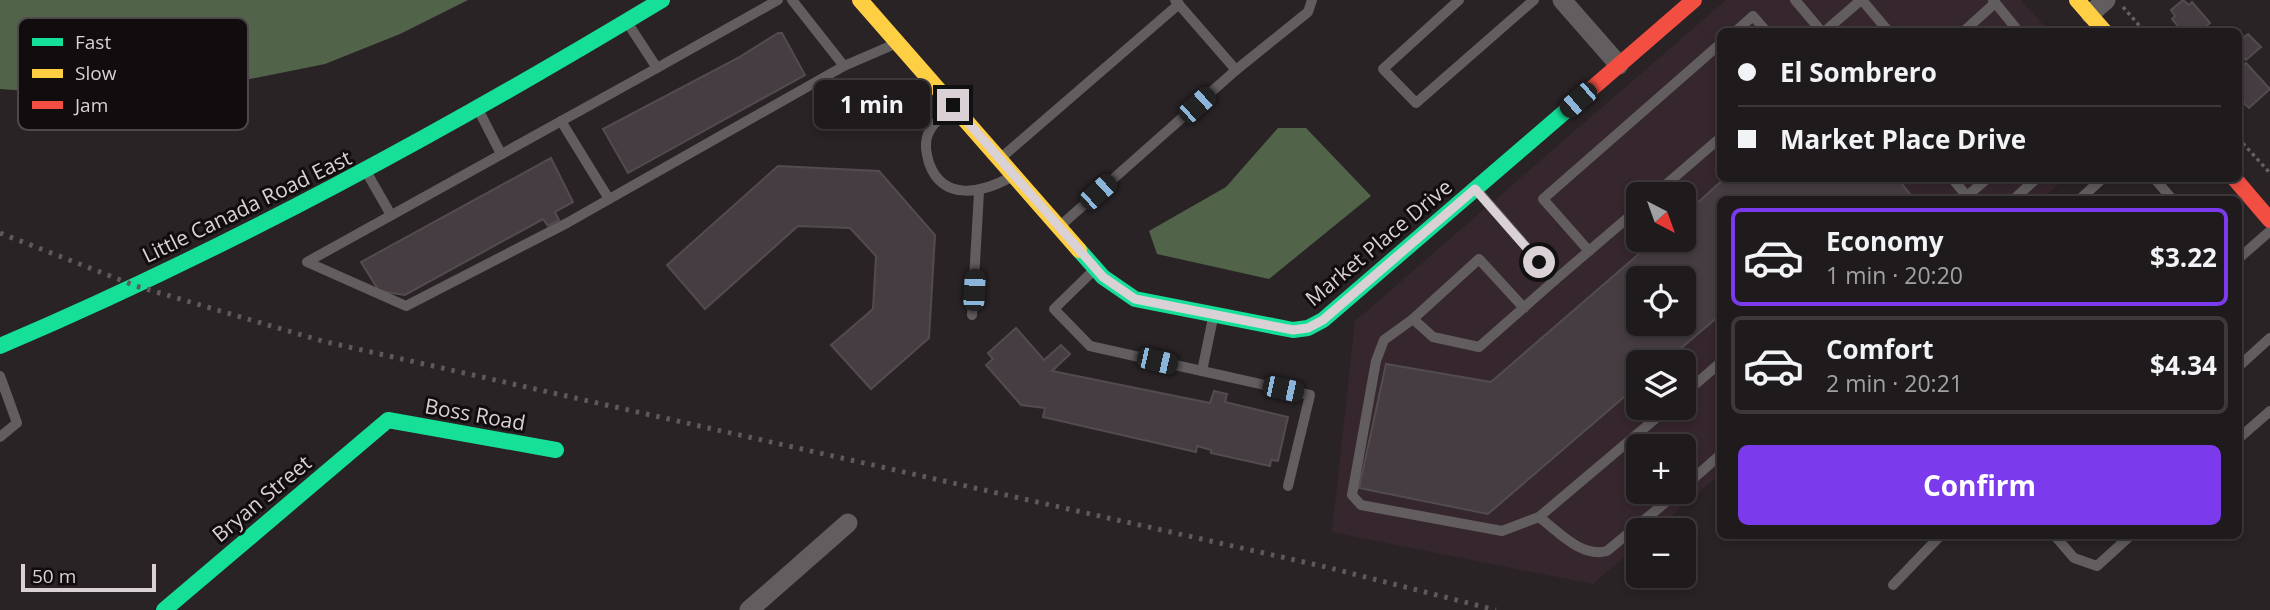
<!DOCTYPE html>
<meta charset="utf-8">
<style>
body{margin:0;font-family:"Open Sans",sans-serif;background:#272325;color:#f1f3f6;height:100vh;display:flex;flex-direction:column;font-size:26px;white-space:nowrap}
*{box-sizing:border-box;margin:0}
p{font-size:23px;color:#a1a1a3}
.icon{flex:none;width:38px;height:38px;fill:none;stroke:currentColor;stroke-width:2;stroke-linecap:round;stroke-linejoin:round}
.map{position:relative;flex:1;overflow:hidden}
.panel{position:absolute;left:1717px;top:196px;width:525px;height:343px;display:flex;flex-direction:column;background:#1f1a1c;border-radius:10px;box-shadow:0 4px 10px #0003,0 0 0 2px #3c383b}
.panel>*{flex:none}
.hud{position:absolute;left:1717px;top:28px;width:525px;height:154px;border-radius:10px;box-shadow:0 4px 10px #0003,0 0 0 2px #3c383b;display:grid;align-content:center;height:154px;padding:0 21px;background:#1f1a1c}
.needle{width:46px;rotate:139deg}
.fabs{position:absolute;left:1626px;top:182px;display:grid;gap:14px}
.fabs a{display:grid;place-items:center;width:70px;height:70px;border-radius:10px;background:#1f1a1c;box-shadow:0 4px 10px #0003,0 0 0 2px #3c383b;font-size:35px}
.scale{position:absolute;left:21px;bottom:18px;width:135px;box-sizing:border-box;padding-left:7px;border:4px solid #d9d1d5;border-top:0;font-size:19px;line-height:24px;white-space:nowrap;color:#d9d1d5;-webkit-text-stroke:5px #110c0e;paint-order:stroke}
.end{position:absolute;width:32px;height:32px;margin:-16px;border:9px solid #d9d1d5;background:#111;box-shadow:0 0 0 4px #111}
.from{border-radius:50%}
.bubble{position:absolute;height:49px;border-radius:10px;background:#1f1a1c;box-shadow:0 4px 10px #0003,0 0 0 2px #3c383b;font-size:23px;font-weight:700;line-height:49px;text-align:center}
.car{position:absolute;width:21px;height:42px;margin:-21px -10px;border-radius:9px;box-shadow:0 0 5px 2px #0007;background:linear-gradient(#222 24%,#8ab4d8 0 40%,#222 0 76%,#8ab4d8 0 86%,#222 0)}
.hud b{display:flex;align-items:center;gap:24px;height:66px;font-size:26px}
.hud b+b{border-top:2px solid #3c383b}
.hud i{width:18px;height:18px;background:#f1f3f6}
ul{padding:12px 0 0;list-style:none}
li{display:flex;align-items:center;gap:21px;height:98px;margin:0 14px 10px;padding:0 7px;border:4px solid #3c383b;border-radius:10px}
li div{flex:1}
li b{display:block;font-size:26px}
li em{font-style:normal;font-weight:700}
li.on{border-color:#7c3aed}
li>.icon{width:63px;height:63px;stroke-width:1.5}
.action{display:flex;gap:14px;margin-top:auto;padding:14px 21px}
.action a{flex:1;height:80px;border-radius:10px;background:#7c3aed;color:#fff;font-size:28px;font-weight:700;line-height:80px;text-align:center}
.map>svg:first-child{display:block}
.built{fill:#36262e;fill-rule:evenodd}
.water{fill:#516449}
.building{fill:#463d42;stroke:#514c4f;stroke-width:2;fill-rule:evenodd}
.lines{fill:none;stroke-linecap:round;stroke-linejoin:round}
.path{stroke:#645f62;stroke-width:3.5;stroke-dasharray:3.5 3.5;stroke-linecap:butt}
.lane{stroke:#625d5f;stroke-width:10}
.street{stroke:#625d5f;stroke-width:19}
.fast{stroke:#16e098;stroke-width:16}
.slow{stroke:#ffcf43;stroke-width:16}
.jam{stroke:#f24e42;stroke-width:16}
.rail{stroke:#5f595c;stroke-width:5;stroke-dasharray:3.5 7;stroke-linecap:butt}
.route{stroke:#d9d1d5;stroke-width:9}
.labels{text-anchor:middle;stroke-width:6;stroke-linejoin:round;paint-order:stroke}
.street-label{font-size:21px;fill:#d9d1d5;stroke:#110c0e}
.key{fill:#110c0e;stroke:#4d474a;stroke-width:2}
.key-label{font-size:19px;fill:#d9d1d5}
</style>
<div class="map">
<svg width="2270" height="610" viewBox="0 0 2270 610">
<rect width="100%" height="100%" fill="#292326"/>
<path class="built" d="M1726,0H2021L2049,31L1720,32V178L2065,179L2041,199L1720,200V474L1655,530H1638V545L1593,584L1332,532L1355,321ZM1638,194H1684V240H1638ZM1638,278H1684V324H1638ZM1638,362H1684V408H1638ZM1638,446H1684V492H1638Z"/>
<g class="water">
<polygon points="0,0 468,0 400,34 325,64 245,80 96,96 0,89"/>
<polygon points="1278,128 1306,128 1371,196 1269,279 1157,254 1149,231 1226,187"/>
</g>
<g class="building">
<polygon points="2183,0 2189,5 2192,2 2210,23 2200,32 2178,32 2175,28 2178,26 2172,19 2175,16 2171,10"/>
<polygon points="778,33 782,33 805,75 628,173 603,129 738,58"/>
<polygon points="2248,34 2261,47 2246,60 2238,52 2238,42"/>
<polygon points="2246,63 2270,89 2249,108 2238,98 2238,68"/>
<polygon points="551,158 573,202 555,212 559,220 548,226 543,219 405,295 379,291 361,262"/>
<polygon points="778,166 879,171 935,235 929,338 871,389 831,345 873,309 876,256 850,228 798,226 705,309 667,265"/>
<path d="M1725,178H1897L1915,200H1720V315L1665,362H1638V385L1488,514L1359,488L1386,364L1491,382L1655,240H1684V215ZM1638,278H1684V324H1638Z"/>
<polygon points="1016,328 1044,360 1061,345 1070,354 1052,371 1210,403 1214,391 1227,394 1225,402 1288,417 1278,461 1271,460 1270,466 1211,453 1211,450 1197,446 1196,452 1043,417 1045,408 1021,405 986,365 993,359 988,353"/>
</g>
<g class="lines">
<g class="path">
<polyline points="2123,7 2145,32"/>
<polyline points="2238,138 2270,173"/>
</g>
<g class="lane">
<polyline points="792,0 844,66 895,44"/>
<polyline points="1459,0 1383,69 1416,103 1534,0"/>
<polyline points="1795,0 1822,32"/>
<polyline points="1862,0 1889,32"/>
<polyline points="1993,0 2019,32"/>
<polyline points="627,22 657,68 778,0"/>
<polyline points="1735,32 1753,16 1767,32"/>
<polyline points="1824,32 1861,0"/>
<polyline points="1963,32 1995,3"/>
<polyline points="657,68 307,262 406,306 567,223 844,66"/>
<polyline points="1236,70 1308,12 1312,0"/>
<path d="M951,107C944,115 933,123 929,132C924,142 926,152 929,163C943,202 982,193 1011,177"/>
<polyline points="479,111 501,154"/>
<polyline points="561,121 609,199"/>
<polyline points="1002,157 1179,4"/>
<polyline points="367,173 391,215"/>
<polyline points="1952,178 1970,200"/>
<polyline points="2154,178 2173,200"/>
<polyline points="1476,189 1555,280 1638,209"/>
<polyline points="1655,194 1720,138"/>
<polyline points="1967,196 1988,178"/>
<polyline points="2013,200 2037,178"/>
<polyline points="2079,200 2103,178"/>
<polyline points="1060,226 1236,70 1175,0"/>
<polyline points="1589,251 1543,199 1720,44"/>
<polyline points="2238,259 2270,231"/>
<polyline points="1095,269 1054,309 1090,346 1202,371"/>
<polyline points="1524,308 1479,259 1413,319 1433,337 1479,347 1555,280"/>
<polyline points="972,315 979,192"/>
<polyline points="1213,318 1202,371 1310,395 1288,486"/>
<polyline points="1413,319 1384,340 1376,361 1352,495 1361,505 1502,531 1539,517 1668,408"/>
<polyline points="2238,367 2270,338"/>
<polyline points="0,376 17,423 0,437"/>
<polyline points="1684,394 1720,363"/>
<polyline points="2238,439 2270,411"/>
<polyline points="1684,487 1720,455"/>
<path d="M1539,517C1559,532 1581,558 1607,551L1678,492"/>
<polyline points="2055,536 2074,558 2097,566 2130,536"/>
<polyline points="1893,585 1940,536"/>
</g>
<g class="street">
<polyline points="1562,0 1619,65"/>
<polyline points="2090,14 2106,0"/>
<polyline points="749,610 848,523"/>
</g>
<g class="fast">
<polyline points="1079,250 1103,277 1135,299 1293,330 1308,328 1323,320 1589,91"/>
<path d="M0,346C230,248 448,129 662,0"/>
<polyline points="164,610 388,420 556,450"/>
</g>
<g class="slow">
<polyline points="860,0 1079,250"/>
<polyline points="2077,0 2105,32"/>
</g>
<g class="jam">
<polyline points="1589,91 1694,0"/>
<polyline points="2234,178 2270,220"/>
</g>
<polyline class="rail" points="0,233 136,286 322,341 1326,567 1496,610"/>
</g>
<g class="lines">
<polyline class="route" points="953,105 1103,277 1135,299 1293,330 1308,328 1323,320 1475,189 1539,262"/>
</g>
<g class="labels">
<g class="street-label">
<text transform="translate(247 207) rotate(-26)" y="7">Little Canada Road East</text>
<text transform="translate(1379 243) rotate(-40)" y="7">Market Place Drive</text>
<text transform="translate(475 415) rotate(10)" y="7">Boss Road</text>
<text transform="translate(262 499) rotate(-40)" y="7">Bryan Street</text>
</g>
</g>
<rect x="18" y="18" width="230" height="112" rx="10" class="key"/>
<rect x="32" y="38" width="31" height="8" fill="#16e098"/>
<rect x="32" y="69" width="31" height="9" fill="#ffcf43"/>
<rect x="32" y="101" width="31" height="8" fill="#f24e42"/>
<g class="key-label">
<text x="75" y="49">Fast</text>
<text x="75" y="80">Slow</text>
<text x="75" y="112">Jam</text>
</g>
</svg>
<div class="fabs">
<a><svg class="needle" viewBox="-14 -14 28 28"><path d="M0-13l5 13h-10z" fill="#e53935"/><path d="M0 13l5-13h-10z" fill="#a1a1a3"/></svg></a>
<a><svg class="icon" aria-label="locate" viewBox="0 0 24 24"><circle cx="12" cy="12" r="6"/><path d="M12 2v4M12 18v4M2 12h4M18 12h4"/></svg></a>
<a><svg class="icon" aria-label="layers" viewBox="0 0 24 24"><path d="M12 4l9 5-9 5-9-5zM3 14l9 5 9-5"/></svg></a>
<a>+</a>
<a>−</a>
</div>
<div class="scale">50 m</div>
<i class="end from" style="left:1539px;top:262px"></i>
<i class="end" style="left:953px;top:105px"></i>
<div class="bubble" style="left:814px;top:80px;width:116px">1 min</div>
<i class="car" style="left:1578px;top:100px;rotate:229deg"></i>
<i class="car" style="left:1197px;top:105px;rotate:48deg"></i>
<i class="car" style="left:1098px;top:192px;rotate:48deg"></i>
<i class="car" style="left:974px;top:290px;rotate:3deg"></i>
<i class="car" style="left:1157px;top:361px;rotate:103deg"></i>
<i class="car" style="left:1283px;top:389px;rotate:102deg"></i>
<div class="hud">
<b><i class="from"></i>El Sombrero</b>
<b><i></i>Market Place Drive</b>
</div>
<section class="panel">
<ul>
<li class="on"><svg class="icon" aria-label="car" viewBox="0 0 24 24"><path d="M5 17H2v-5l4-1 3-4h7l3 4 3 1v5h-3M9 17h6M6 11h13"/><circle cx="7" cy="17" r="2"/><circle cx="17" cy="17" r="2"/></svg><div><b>Economy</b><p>1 min · 20:20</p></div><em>$3.22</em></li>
<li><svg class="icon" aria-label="car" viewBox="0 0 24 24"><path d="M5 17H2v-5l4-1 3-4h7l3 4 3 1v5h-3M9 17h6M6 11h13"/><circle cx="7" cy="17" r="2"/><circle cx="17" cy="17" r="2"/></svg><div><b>Comfort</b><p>2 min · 20:21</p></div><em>$4.34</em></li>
</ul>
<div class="action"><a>Confirm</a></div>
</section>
</div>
